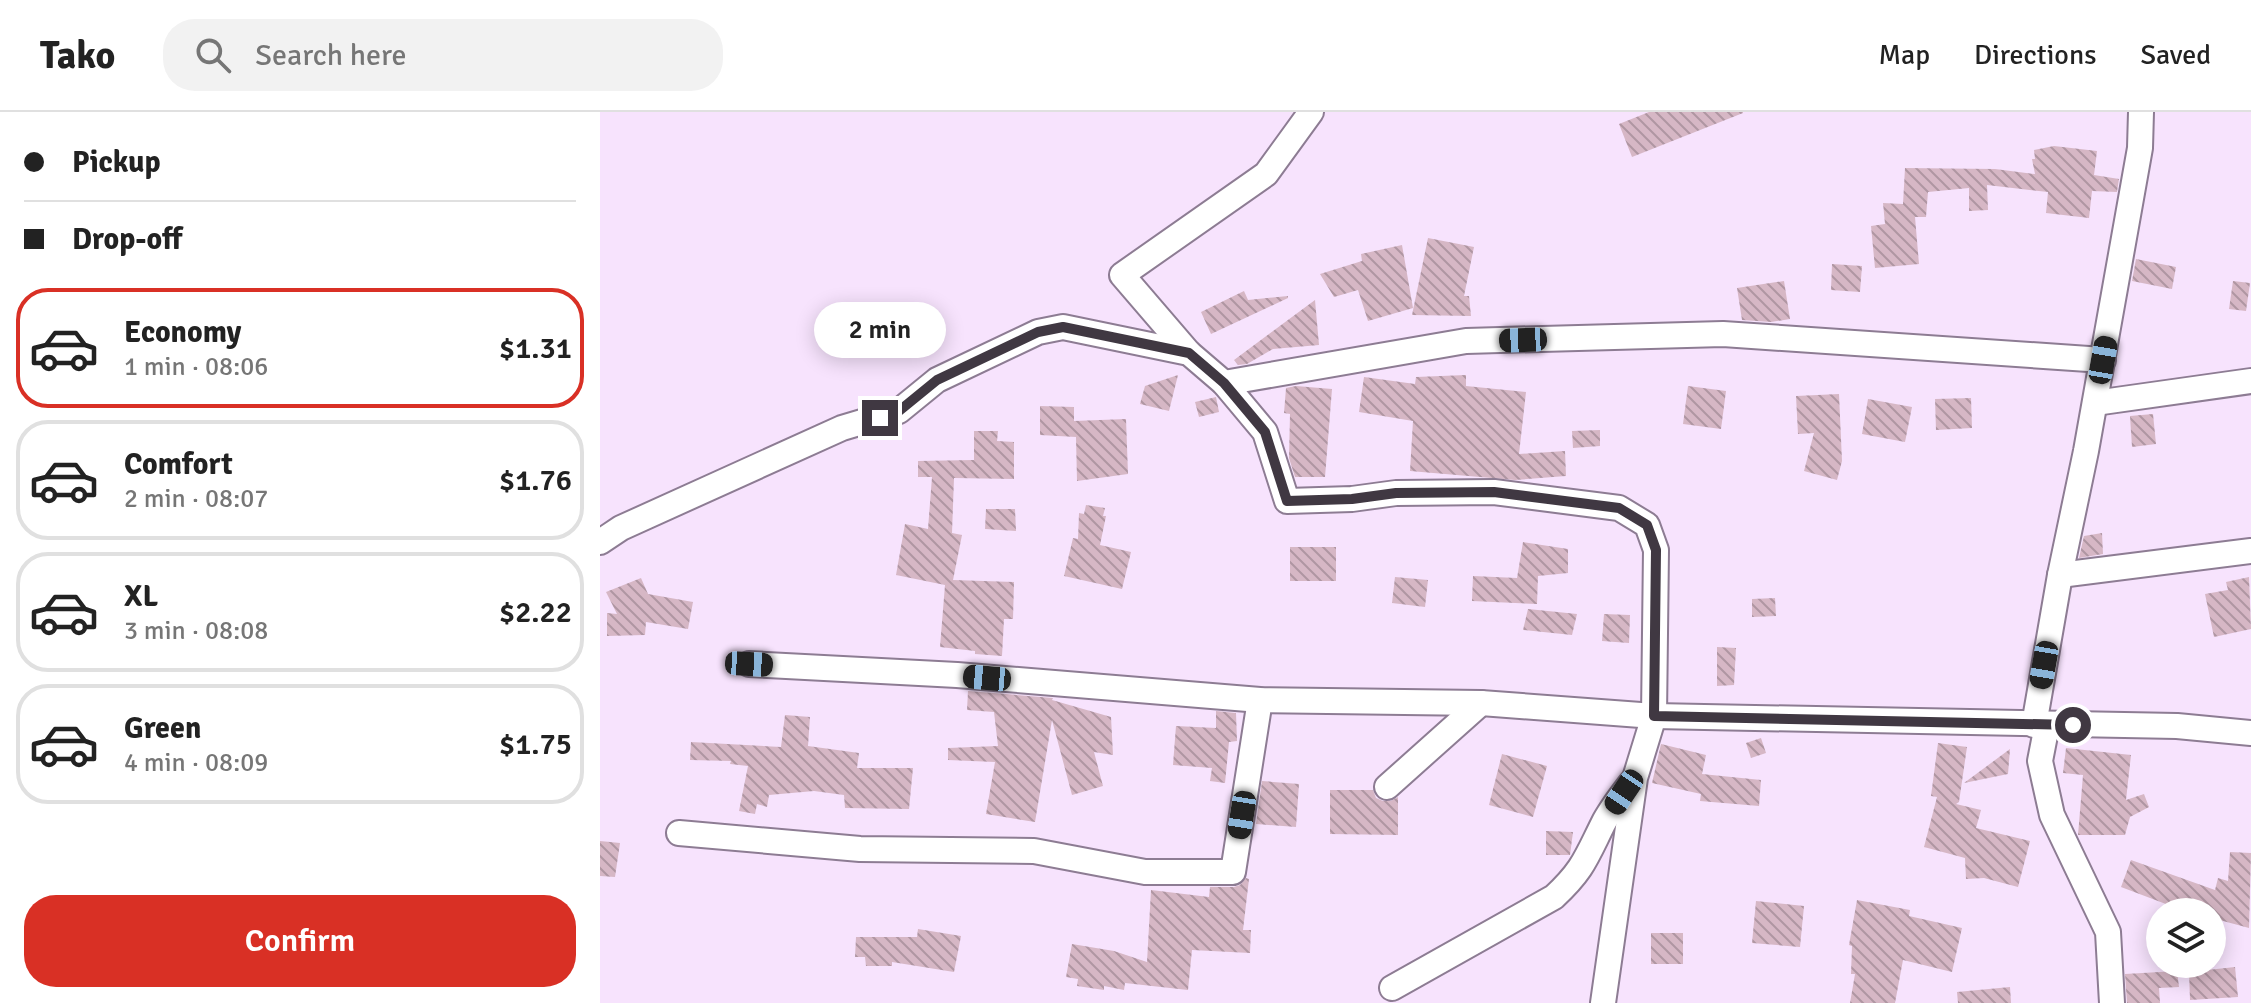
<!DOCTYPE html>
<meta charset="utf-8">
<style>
body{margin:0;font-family:Signika,sans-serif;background:#f2f2f2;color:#222;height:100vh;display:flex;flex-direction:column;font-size:30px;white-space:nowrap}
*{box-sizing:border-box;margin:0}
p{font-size:26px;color:#767676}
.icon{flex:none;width:44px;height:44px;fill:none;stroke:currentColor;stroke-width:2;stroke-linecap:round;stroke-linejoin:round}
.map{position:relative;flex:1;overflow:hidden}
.details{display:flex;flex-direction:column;background:#fff;width:600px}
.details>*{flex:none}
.guide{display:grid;align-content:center;height:176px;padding:0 24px;background:#fff}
.controls{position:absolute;left:1546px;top:786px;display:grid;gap:16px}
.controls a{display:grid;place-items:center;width:80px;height:80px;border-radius:50%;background:#fff;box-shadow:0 4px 20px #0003;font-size:40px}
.end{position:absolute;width:36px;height:36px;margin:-18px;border:10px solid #403842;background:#fff;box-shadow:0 0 0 4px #fff}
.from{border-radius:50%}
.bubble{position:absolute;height:56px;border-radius:28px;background:#fff;box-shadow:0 4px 20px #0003;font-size:26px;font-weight:600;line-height:56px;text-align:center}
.car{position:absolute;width:24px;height:48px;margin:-24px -12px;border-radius:10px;box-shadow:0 0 6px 2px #0007;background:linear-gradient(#222 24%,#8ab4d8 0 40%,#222 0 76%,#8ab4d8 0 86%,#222 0)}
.guide b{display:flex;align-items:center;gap:28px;height:76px;font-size:30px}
.guide b+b{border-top:2px solid #e0e0e0}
.guide i{width:20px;height:20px;background:#222}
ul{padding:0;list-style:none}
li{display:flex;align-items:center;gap:24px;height:120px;margin:0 16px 12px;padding:0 8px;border:4px solid #e0e0e0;border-radius:32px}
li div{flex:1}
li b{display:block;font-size:30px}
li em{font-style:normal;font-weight:600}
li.current{border-color:#d93025}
li>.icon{width:72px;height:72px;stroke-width:1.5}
.cta{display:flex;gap:16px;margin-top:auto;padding:16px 24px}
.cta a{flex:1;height:92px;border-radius:32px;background:#d93025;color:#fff;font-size:32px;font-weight:600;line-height:92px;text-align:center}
header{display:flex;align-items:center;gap:48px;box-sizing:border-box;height:112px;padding:0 40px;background:#fff;border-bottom:2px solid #e0e0e0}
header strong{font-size:38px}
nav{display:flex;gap:44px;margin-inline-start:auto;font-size:28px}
.search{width:560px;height:72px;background:#f2f2f2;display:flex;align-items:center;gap:20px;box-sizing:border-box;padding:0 28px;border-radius:32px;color:#767676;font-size:30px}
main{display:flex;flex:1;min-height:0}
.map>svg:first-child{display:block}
.building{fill:url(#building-back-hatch)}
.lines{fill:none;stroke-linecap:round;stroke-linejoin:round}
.minor-casing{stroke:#8d7c93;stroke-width:28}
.minor{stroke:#fff;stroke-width:24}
.route{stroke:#403842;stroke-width:10}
</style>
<header>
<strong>Tako</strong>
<div class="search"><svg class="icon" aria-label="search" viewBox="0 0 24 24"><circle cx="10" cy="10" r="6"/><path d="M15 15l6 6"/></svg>Search here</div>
<nav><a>Map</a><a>Directions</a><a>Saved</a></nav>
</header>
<main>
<section class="details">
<div class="guide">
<b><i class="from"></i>Pickup</b>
<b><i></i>Drop-off</b>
</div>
<ul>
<li class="current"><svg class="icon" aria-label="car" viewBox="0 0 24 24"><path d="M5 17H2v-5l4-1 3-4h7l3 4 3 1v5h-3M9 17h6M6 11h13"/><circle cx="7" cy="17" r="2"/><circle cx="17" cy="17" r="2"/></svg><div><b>Economy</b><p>1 min · 08:06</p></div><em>$1.31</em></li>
<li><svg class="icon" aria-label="car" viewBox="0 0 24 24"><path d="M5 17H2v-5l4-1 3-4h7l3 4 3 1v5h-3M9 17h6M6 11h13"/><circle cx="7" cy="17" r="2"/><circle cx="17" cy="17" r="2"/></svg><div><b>Comfort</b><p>2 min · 08:07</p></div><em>$1.76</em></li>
<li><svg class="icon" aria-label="car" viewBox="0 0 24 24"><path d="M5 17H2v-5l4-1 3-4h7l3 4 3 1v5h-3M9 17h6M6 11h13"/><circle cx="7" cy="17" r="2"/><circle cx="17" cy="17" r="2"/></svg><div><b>XL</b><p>3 min · 08:08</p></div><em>$2.22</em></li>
<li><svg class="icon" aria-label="car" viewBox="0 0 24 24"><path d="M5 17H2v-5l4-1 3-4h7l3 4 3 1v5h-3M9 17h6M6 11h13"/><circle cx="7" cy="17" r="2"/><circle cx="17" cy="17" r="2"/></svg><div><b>Green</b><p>4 min · 08:09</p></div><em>$1.75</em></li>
</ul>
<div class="cta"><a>Confirm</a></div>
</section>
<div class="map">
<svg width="1651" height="891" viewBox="0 0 1651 891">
<defs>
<pattern id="building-back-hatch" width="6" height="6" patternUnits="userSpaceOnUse" patternTransform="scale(2)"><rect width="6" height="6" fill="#d6b7c5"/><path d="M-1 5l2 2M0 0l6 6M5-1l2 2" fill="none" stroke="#af96a2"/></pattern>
</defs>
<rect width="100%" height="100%" fill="#f7e3fd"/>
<g class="building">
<polygon points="1049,0 1143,0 1143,1 1032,45 1019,12"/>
<polygon points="1454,34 1497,39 1494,63 1519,67 1517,80 1492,79 1489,106 1446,101 1448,80 1387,73 1388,98 1369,99 1369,76 1328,80 1326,105 1315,105 1319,152 1275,156 1271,114 1285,112 1283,91 1303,92 1305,56 1395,57 1435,62 1432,47 1435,47 1434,38"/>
<polygon points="828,126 874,135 864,184 869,184 871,204 812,203"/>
<polygon points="802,133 813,196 768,209 758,178 734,185 720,162 762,149 761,142"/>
<polygon points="1536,147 1576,155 1572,177 1532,169"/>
<polygon points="1232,152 1262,154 1260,180 1231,178"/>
<polygon points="1184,169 1190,207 1171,210 1142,208 1137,176"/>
<polygon points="1633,169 1650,171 1646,199 1629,197"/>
<polygon points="644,179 648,188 688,184 688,186 611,222 601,200"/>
<polygon points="715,188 719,233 673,237 647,252 638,253 634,248"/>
<polygon points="578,263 569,299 540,292 545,274"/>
<polygon points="866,263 866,274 926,280 919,342 965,339 966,364 915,368 810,359 813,309 759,300 764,265 815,272 816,265"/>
<polygon points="696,274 732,277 725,365 695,365 689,346 690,302 684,301 686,276"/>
<polygon points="1088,274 1126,279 1121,317 1083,312"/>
<polygon points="1239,282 1242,349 1237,368 1204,359 1214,321 1198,322 1196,284"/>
<polygon points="616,285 619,300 599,305 595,290"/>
<polygon points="1371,286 1372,316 1336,318 1335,287"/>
<polygon points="1268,287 1312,295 1305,330 1262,322"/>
<polygon points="440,294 474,295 474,309 526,307 528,362 477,369 476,325 440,323"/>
<polygon points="1553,302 1556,332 1532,335 1530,304"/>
<polygon points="1000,318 1000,334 973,336 972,319"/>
<polygon points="374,319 398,319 397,329 414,330 414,367 354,366 352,421 362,423 353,468 414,470 413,507 404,507 402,544 375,542 375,539 340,535 345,473 296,463 305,412 328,417 332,365 318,365 318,349 374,348"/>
<polygon points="486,393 505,396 503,404 506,404 500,433 531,440 522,477 464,464 473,426 478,427 479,401 484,402"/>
<polygon points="386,397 415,397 416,419 385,417"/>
<polygon points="1502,421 1503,442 1479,446 1484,424"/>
<polygon points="923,430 968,437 968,461 938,464 937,492 872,489 873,464 917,466"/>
<rect x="690" y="435" width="46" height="34"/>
<polygon points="795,465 828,468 825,495 792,491"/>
<polygon points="1649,465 1651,517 1614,525 1605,482 1628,478 1626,470"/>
<polygon points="41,466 48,482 93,490 88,517 46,510 45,523 7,524 7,501 17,502 6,480"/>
<polygon points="1175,486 1176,504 1152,505 1152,487"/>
<polygon points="928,497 977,502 972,523 923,518"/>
<polygon points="1004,502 1030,503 1029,531 1002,529"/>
<polygon points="1117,535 1136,536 1134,573 1117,574"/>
<polygon points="368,579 453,586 452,588 511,605 513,643 494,640 503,674 472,683 452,608 435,710 386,702 395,650 348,648 348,636 398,634 394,600 367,598"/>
<polygon points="616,599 636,601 637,629 629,630 625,671 610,669 612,656 573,653 576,614 616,616"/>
<polygon points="185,603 210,605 208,634 259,641 257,656 313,656 309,697 245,696 244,683 214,679 169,683 167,695 157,692 155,702 139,699 148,654 130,652 131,649 90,648 91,630 181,635"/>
<polygon points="1161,626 1166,641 1151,646 1146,631"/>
<polygon points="1338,631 1367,635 1359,690 1356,692 1381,698 1376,716 1430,729 1418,775 1384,766 1366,767 1365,746 1324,735 1337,685 1331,684"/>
<polygon points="1061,632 1106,643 1102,662 1161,668 1159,694 1100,689 1101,682 1052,671"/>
<polygon points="1466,636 1531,643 1526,688 1544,682 1549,695 1530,705 1525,723 1478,723 1483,663 1463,661"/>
<polygon points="1410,637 1408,662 1364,671"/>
<polygon points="902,642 947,654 933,705 889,693"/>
<polygon points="662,669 699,672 696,715 656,712"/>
<polygon points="730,678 773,678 776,686 783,689 791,689 798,685 798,723 730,722"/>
<polygon points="946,719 973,720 970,743 946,743"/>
<polygon points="0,729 20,731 15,765 0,764"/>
<polygon points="1630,740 1651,741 1649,816 1612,806 1612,800 1587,800 1521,775 1531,748 1615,778 1618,766 1628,769"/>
<polygon points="646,766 649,767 643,818 651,818 650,841 592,838 588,878 525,871 524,878 504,874 504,878 477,874 478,867 466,865 472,832 514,839 547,850 551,778 609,785 610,775 634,775 640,773"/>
<polygon points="1257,788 1310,798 1309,804 1362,816 1352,860 1303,848 1295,891 1250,891 1255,862 1251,862 1252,834 1249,833"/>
<polygon points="1156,789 1204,794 1200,835 1152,831"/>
<polygon points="318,817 361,824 354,860 292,850 292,854 266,854 265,845 255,845 256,825 317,825"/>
<rect x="1051" y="821" width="32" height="31"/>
<polygon points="1635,855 1638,885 1590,888 1589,860"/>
<polygon points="1577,859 1579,875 1559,876 1560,891 1527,891 1525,862"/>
<polygon points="1410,875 1411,891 1358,891 1357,880"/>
</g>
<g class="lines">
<g class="minor-casing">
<g id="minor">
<polyline points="589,241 522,163 666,62 711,0"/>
<polyline points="624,271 866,229 1123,222 1503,248"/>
<polyline points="1495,291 1651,269"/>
<polyline points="0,430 21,416 242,316 299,299 337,268 438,220 463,215 589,241 624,271 665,320 687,389 752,387 796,381 894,380 1019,396 1047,413 1056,438 1054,604 1035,666 1003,891"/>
<polyline points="1460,463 1651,439"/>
<polyline points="149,552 357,563 660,588 881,591 1054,604 1577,614 1651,621"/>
<polyline points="1434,613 1460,463 1486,339 1540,36 1541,0"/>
<polyline points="1447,613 1440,649 1452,703 1508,820 1512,891"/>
<polyline points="787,675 881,591"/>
<polyline points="79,721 260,737 434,739 545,760 633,760 660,588"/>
<path d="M792,876L954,785C983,758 986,746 1003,712C1010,698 1021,684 1031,671"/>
</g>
</g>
<use href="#minor" class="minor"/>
</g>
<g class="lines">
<polyline class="route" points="280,306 299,299 337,268 438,220 463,215 589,241 624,271 665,320 687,389 752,387 796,381 894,380 1019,396 1047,413 1056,438 1054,604 1473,613"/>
</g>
</svg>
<div class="controls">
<a><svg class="icon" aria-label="layers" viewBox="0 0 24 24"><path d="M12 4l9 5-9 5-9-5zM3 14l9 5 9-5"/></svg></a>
</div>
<i class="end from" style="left:1473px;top:613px"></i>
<i class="end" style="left:280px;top:306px"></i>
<div class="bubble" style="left:214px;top:190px;width:132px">2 min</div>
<i class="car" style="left:923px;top:228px;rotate:268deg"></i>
<i class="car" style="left:1503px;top:248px;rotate:10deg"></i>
<i class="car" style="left:149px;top:552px;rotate:93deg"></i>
<i class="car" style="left:1444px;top:553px;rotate:190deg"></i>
<i class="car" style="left:387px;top:566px;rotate:275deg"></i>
<i class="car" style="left:1024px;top:680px;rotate:214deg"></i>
<i class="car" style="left:642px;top:703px;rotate:189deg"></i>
</div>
</main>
